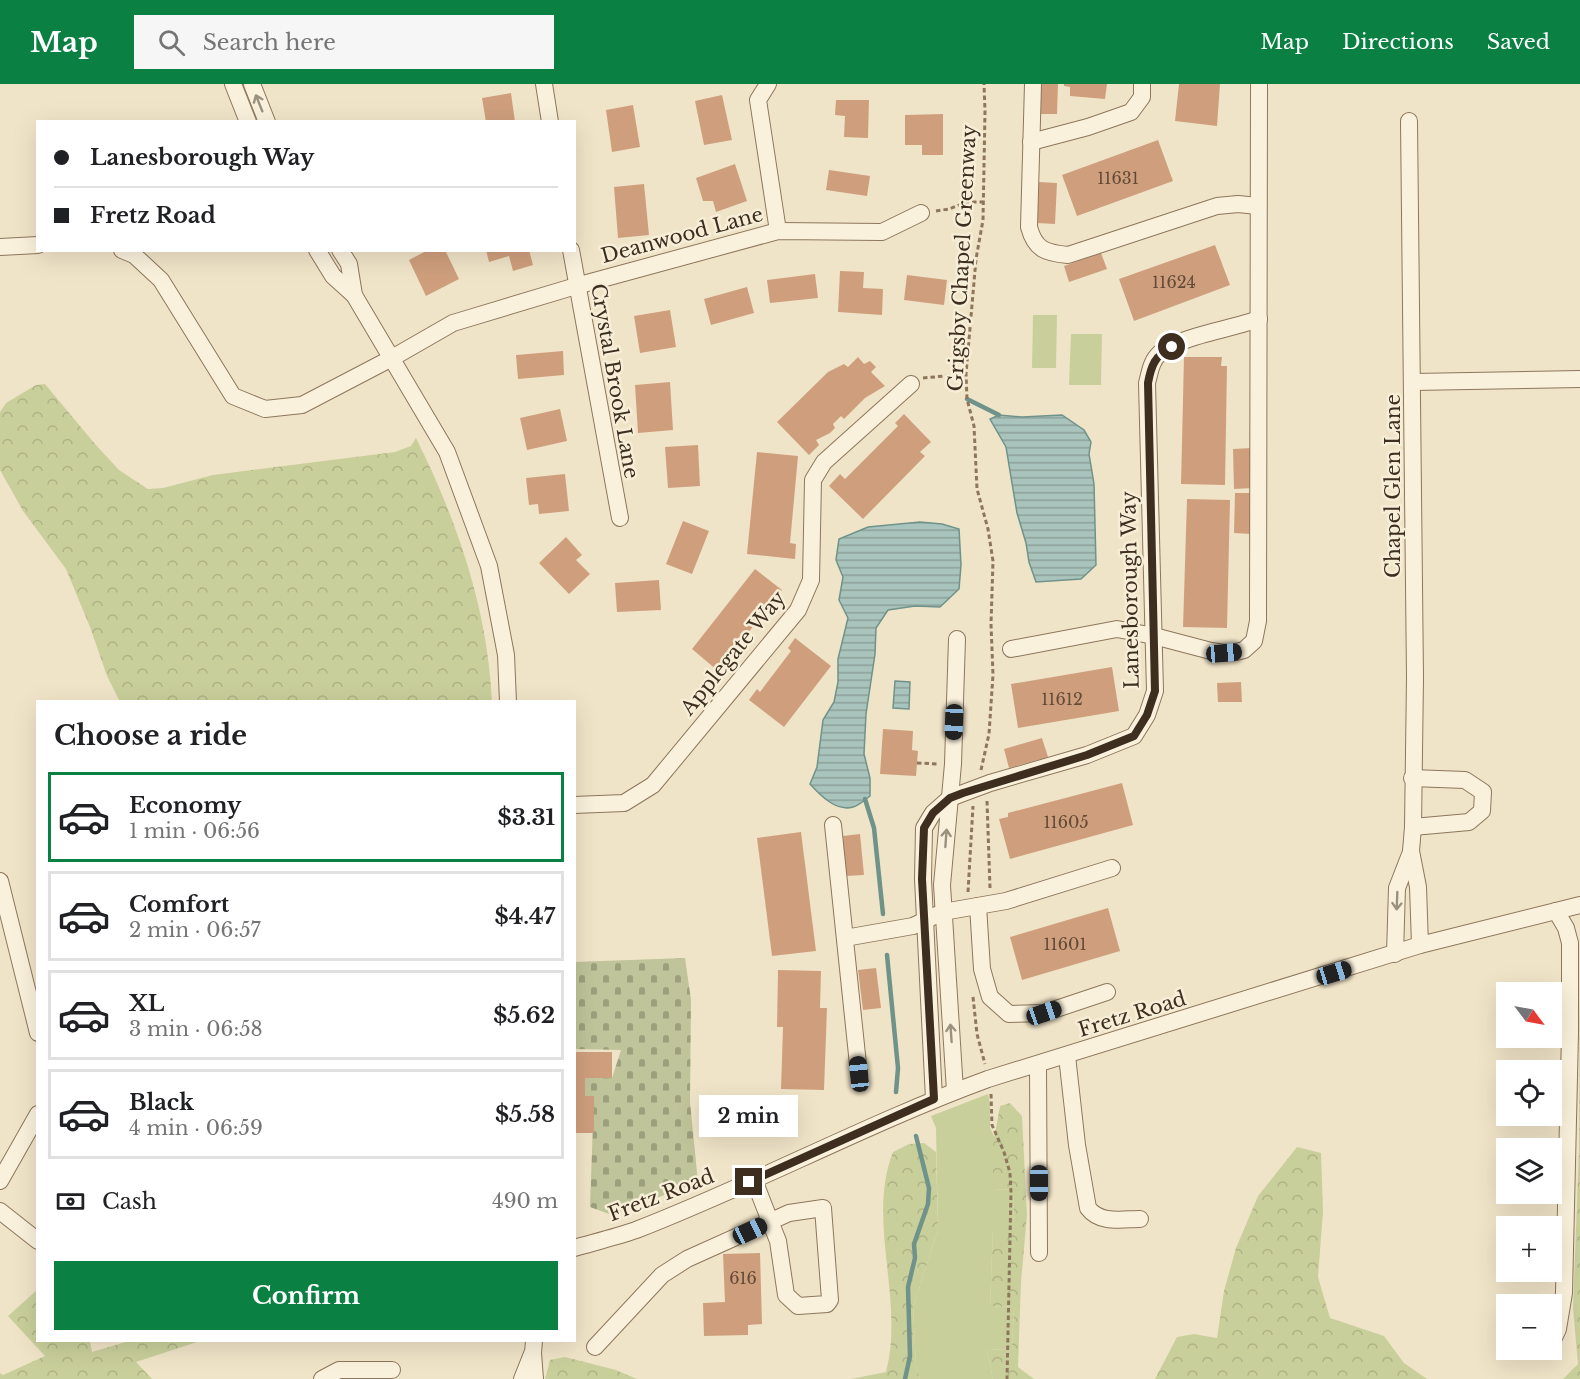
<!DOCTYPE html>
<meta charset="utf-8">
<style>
body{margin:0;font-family:"Libre Baskerville",serif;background:#f6f6f6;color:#202124;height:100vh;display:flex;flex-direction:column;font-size:22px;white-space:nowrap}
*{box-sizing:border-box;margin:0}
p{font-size:20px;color:#757577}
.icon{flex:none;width:33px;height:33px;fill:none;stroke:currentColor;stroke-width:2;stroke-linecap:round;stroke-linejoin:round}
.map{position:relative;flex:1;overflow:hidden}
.details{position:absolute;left:36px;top:616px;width:540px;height:642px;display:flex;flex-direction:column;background:#fff;border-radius:0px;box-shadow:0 6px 24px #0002}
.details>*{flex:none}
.guide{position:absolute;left:36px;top:36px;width:540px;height:132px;border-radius:0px;box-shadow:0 6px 24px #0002;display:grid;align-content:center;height:132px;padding:0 18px;background:#fff}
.needle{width:39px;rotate:122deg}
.tools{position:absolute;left:1496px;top:898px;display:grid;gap:12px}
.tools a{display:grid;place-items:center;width:66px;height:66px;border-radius:0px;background:#fff;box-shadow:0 6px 24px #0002;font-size:30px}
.end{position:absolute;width:27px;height:27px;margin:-14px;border:8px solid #3d2e20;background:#fff;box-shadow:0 0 0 3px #fff}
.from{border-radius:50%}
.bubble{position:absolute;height:42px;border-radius:0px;background:#fff;box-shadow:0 6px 24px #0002;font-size:20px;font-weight:700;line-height:42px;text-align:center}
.car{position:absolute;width:18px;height:36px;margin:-18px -9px;border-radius:8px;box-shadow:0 0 4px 2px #0007;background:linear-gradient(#222 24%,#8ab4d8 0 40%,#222 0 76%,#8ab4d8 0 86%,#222 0)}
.guide b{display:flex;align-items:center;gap:21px;height:57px;font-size:22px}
.guide b+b{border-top:2px solid #e0e0e0}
.guide i{width:15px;height:15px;background:#202124}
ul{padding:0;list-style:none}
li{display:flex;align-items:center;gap:18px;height:90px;margin:0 12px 9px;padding:0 6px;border:3px solid #e0e0e0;border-radius:0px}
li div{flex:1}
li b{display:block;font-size:22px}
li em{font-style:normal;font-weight:700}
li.on{border-color:#0b8043}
li>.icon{width:54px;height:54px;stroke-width:1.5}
h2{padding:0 18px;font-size:27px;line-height:72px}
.pay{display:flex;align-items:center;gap:15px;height:66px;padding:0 18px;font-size:22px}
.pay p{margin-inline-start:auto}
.action{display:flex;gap:12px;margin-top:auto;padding:12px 18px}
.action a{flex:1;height:69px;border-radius:0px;background:#0b8043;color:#fff;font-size:24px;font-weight:700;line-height:69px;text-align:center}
header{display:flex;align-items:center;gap:36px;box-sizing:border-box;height:84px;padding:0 30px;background:#0b8043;color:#fff}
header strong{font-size:28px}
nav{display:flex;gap:33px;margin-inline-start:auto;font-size:21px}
.search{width:420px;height:54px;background:#f6f6f6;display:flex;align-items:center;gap:15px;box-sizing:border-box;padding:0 21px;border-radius:0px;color:#757577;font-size:22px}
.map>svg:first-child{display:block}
.green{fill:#c9cf9b}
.forest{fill:url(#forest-crowns)}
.cemetery{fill:url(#cemetery-stones)}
.water{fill:url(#water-rules);stroke:#6f938a;stroke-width:1.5}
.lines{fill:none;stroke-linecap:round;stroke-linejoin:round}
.stream{stroke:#6f938a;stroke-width:4.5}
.building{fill:#cf9f7d}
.minor-casing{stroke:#8d765c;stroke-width:18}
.path{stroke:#8d765c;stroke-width:3;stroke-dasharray:4.5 3;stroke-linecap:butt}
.minor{stroke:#faf1dc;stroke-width:16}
.oneway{stroke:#9c907e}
.route{stroke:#3d2e20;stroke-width:8}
.labels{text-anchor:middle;stroke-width:5;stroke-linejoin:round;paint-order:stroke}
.number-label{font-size:16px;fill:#624a37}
.street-label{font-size:20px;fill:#3d2e20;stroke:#f7eed8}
</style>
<header>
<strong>Map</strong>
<div class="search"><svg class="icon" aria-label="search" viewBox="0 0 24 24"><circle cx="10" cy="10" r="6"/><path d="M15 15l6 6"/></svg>Search here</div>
<nav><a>Map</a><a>Directions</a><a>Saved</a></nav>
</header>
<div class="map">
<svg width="1580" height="1295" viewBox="0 0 1580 1295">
<defs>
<pattern id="forest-crowns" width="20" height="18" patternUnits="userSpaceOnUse" patternTransform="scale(1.5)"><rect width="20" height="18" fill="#c9cf9b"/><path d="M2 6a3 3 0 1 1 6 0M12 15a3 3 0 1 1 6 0" fill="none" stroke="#aeb285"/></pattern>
<pattern id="cemetery-stones" width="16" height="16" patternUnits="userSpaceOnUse" patternTransform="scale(1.5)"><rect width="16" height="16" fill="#bfc49a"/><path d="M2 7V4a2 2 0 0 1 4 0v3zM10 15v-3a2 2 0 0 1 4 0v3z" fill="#9ca07d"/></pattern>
<pattern id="water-rules" width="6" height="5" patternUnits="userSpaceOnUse" patternTransform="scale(1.5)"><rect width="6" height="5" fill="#a9c4bc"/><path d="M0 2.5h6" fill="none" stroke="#8ba098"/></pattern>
</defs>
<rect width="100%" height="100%" fill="#f0e4c8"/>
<g class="green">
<polygon points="1033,231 1057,231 1056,284 1032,284"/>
<polygon points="1071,250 1102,250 1101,301 1069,301"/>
<polygon points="988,1010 990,1020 990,1044 995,1054 993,1105 1014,1106 1013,1145 993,1145 990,1222 1014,1223 1012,1265 987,1266 993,1295 920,1295 916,1282 913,1223 938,1146 936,1044 931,1032"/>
</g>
<g class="forest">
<path d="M45,300L95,360L119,386L148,405L163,404L213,391L395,368L411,362L416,354C457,436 488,526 492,618H120L107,592L90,543L66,485L23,427L0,386V328L6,319L36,301Z"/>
<polygon points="1580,898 1580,1295 1563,1295 1578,1280 1573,1224 1579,1066"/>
<polygon points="1010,1019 1022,1032 1027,1131 1021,1198 1018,1283 1034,1295 993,1295 987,1266 1012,1265 1014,1223 990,1222 993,1145 1013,1145 1014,1106 993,1105 993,1061 1000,1022"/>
<path d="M924,1059L936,1068L938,1146L913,1223L916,1282L920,1295H851L886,1288C905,1216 866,1137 893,1068L909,1060Z"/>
<polygon points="1297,1063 1321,1069 1323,1128 1318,1193 1330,1234 1384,1252 1404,1279 1427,1295 1155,1295 1177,1253 1194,1250 1217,1254 1224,1207 1236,1164 1258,1112"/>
<polygon points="37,1206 38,1257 90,1257 92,1268 129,1257 197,1258 136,1278 152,1295 0,1295 0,1289 3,1291 45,1272 8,1232"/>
<polygon points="565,1273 616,1286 637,1295 545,1295 550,1276"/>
</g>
<polygon class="cemetery" points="685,874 691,916 690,1018 698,1098 612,1131 590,1123 594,1012 585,1012 585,994 612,994 621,966 575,965 574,878"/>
<g class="water">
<polygon points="999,331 1022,333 1062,331 1084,346 1091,358 1089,370 1094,400 1096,481 1081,495 1036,498 1029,478 1026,459 1017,429 1006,363 990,335"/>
<path d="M920,438L942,440L959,445L961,481L959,505L940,523L915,522L888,526L876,544L875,570L866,630L864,670L870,694V712C865,716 858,722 853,723C836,728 820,711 810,700L817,683L823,636L834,618L838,598V575L848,534L839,516L843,493L836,476L839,455L868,443Z"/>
<polygon points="895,597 910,598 909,625 893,624"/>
</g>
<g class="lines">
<g class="stream">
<polyline points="967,315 999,331"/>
<polyline points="865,715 874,744 883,830"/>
<polyline points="887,871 898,984 896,1008"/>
<polyline points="905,1295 910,1272 908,1203 915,1174 914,1160 928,1120 929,1104 916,1052"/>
</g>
</g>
<g class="building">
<polygon points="1040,0 1058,0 1057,30 1040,30"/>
<polygon points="1064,0 1107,0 1105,15 1070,12 1070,3 1064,2"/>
<polygon points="1179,0 1220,0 1217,42 1175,37"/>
<polygon points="511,9 515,38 486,38 482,14"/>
<polygon points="722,11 732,56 704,61 695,17"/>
<polygon points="836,16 869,16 868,54 844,53 845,32 835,31"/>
<polygon points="633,21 640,63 612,68 606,26"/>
<polygon points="943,30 943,71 922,71 922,61 905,61 905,31"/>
<polygon points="1158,56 1173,97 1077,132 1062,91"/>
<polygon points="735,80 747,117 716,128 713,117 703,117 696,94"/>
<polygon points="829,86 870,92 867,112 826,106"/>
<polygon points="1039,98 1057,99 1055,140 1037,139"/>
<polygon points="644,100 649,151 618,154 614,103"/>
<polygon points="1215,161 1230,201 1134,237 1119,195"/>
<polygon points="428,166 445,166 459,195 426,212 409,176"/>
<polygon points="486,166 529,166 533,181 513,187 509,172 489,178"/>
<polygon points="1101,169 1107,185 1069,198 1064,182"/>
<polygon points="840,187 864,188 863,204 883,205 882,231 838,228"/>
<polygon points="815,190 818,214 770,219 767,196"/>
<polygon points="907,191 947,196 944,221 904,216"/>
<polygon points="747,203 754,229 711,241 704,215"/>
<polygon points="670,226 676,263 640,269 634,232"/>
<polygon points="563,267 564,291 518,295 516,271"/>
<polygon points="858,273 864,280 870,277 876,283 871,288 885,302 865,314 844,335 841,332 833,340 835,344 830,349 816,356 819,361 809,371 777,338 828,288 844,280 848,283"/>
<polygon points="1184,273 1222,273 1221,282 1227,282 1225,401 1181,400"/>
<polygon points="670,298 673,346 638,349 635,301"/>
<polygon points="560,325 567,357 527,366 520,334"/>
<polygon points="904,330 931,358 920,368 925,372 863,435 829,402 840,390 845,395 898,342 895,339"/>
<polygon points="698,361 700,402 668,404 665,363"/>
<polygon points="1252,364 1253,404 1234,405 1233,365"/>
<polygon points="757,368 798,372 790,459 796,460 795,475 747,470"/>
<polygon points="565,390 569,427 539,430 538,420 529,421 526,394"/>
<polygon points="1235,409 1253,409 1252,450 1234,449"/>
<polygon points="1187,415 1230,416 1227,544 1183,543"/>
<polygon points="683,437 709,447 692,490 666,480"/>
<polygon points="566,453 582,471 576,476 590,490 569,510 539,479"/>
<polygon points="755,485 782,506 718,587 692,565"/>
<polygon points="659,496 661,526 617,528 615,499"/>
<polygon points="795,554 831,582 784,643 749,616 757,605 760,608 791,567 788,564"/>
<polygon points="1112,583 1119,627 1018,644 1011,600"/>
<polygon points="1241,598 1242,618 1218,618 1217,599"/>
<polygon points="883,645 913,647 912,666 918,667 916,692 880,690"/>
<polygon points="1042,654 1048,673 1009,684 1004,665"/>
<polygon points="1122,699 1133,741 1010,775 999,735 1008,733 1008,729"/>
<polygon points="801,748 816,867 772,872 757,754"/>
<polygon points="860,750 864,791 846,792 843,752"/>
<polygon points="1108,824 1120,867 1022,896 1010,853"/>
<polygon points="876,884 881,924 863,926 858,886"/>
<polygon points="778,886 821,887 820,924 827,924 824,1006 781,1005 783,943 777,943"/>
<polygon points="574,968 612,968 612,994 585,994 585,1012 594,1012 594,1049 574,1049"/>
<polygon points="760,1169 762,1240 748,1241 748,1251 704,1252 703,1219 725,1218 723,1170"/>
</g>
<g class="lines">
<g class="minor-casing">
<g id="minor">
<polyline points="233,0 248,38"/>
<polyline points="252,0 267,38"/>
<polyline points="544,0 550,38"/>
<polyline points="768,0 758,16 778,147"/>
<path d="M1033,0L1029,143C1035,166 1046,169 1068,171L1217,122L1238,120L1258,122"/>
<polyline points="1409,37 1415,594 1413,743 1411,767 1418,803 1420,861"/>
<polyline points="1031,58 1088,43 1131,28 1142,13 1142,0"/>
<polyline points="0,163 38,161"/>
<polyline points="122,166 134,171 161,196 233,312 265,325 302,321 392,274 453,239 576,202 778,147 882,148 921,129"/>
<polyline points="317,166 333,192 354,211 447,368 489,482 506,571 508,618"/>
<polyline points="340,166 349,180 354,211"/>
<polyline points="571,166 620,434"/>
<polyline points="1413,298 1580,295"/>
<polyline points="1011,565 1117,545 1154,552 1211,567 1224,569 1236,568 1244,566 1254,557 1258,537 1259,0"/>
<polyline points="1412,694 1465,696 1483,708 1482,727 1469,738 1413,743"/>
<polyline points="574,721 624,719 653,701 798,526 811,496 813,396 824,378 911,300"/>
<polyline points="833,741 859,990"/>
<polyline points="0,797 38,949"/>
<polyline points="978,822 982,885 990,913 1009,930 1044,929 1107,908"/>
<polyline points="845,854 913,842 943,828 1006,817 1112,784"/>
<polyline points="1395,870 1397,804 1411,768"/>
<path d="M1067,972L1077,1061L1088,1124C1100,1140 1122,1135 1140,1135"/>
<polyline points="1038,981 1039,1169"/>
<polyline points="955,1007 942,801 953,680 957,555"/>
<path d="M934,1015L923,795L924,744L933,729L950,714L990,699L1087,671L1134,652L1147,631L1155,607L1147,299C1150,288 1151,277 1160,269C1178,253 1234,244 1259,235"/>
<polyline points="0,1097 38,1030"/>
<polyline points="0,1127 38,1157"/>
<path d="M574,1164C595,1158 616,1153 636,1146C755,1100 868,1039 988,995L1420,861L1580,821"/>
<polyline points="534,1257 533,1269 535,1295"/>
<polyline points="1551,1260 1558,1245 1564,1209 1570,949 1570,859 1566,844 1556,827"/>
<polyline points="595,1263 662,1191 687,1175 789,1129 823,1124 830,1216 827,1220 798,1222 786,1211 778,1157 770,1137 754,1096"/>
<polyline points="322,1295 339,1286 392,1286"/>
<polyline points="522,1295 532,1270"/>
</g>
</g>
<g class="path">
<polyline points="936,127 949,125 967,118 983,118"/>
<polyline points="923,294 966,290"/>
<polyline points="917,679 939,680"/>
<polyline points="981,686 989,650 993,591 991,540 993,477 988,445 977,405 974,342 967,315 966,290 976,175 983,136 985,27 984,0"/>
<polyline points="987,717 990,804"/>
<polyline points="968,808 973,722"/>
<polyline points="973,913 977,950 985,980"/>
<polyline points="991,1010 992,1041 1004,1068 1010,1089 1011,1108 1007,1295"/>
</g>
<use href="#minor" class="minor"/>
</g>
<defs><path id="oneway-shaft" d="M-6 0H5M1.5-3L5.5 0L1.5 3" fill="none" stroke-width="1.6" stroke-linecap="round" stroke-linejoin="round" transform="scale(1.5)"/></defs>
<g class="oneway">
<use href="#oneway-shaft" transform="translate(259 19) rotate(-112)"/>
<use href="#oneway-shaft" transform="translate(946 754) rotate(-86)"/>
<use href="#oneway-shaft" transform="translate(1397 817) rotate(92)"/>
<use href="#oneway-shaft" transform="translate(951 949) rotate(-94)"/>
</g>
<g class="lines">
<path class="route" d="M749,1098L934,1015L922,795L924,744L933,729L950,714L963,709L1087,671L1134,652L1147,631L1155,607L1148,299C1151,282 1155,271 1172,263"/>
</g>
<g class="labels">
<g class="number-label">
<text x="1118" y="100">11631</text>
<text x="1174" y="204">11624</text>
<text x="1062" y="621">11612</text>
<text x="1066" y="744">11605</text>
<text x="1065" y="866">11601</text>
<text x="743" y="1200">616</text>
</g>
<g class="street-label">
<text transform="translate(682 151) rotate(-15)" y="7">Deanwood Lane</text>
<text transform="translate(962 174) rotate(-87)" y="7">Grigsby Chapel Greenway</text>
<text transform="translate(615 297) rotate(80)" y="7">Crystal Brook Lane</text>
<text transform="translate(1393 402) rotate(-90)" y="7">Chapel Glen Lane</text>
<text transform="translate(1130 506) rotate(-91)" y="7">Lanesborough Way</text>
<text transform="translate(733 569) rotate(-51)" y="7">Applegate Way</text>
<text transform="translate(1132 930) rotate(-17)" y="7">Fretz Road</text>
<text transform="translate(661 1111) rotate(-21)" y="7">Fretz Road</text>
</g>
</g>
</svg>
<div class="tools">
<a><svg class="needle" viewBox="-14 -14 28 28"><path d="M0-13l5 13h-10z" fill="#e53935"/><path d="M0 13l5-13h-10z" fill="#757577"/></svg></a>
<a><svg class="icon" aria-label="locate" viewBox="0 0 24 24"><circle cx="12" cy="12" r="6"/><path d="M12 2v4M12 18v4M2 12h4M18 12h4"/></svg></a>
<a><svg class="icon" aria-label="layers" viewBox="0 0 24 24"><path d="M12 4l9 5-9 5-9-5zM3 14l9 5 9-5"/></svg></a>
<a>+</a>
<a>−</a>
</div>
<i class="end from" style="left:1172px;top:263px"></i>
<i class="end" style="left:749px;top:1098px"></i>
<div class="bubble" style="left:699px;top:1011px;width:99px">2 min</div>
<i class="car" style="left:1224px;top:569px;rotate:85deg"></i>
<i class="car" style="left:954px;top:638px;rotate:182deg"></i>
<i class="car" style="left:1334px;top:889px;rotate:73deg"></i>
<i class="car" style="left:1044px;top:929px;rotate:71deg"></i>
<i class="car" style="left:859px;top:990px;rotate:354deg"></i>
<i class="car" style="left:1039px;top:1099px;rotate:180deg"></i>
<i class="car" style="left:750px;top:1147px;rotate:65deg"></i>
<div class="guide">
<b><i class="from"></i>Lanesborough Way</b>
<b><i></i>Fretz Road</b>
</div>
<section class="details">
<h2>Choose a ride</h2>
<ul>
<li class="on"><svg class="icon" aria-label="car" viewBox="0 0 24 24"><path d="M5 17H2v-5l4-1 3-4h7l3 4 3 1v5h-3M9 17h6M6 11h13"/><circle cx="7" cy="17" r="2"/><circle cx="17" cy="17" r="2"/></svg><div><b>Economy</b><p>1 min · 06:56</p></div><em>$3.31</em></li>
<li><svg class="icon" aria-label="car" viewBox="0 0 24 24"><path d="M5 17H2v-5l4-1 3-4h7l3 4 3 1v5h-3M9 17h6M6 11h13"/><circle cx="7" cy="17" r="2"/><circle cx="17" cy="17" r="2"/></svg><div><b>Comfort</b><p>2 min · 06:57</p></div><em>$4.47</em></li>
<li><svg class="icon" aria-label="car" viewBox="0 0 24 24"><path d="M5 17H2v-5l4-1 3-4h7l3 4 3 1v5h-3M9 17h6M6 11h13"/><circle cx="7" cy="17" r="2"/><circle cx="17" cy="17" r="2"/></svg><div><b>XL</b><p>3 min · 06:58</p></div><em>$5.62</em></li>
<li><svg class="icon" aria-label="car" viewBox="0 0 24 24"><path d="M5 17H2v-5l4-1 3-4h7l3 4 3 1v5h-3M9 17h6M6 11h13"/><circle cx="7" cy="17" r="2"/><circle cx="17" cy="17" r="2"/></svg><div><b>Black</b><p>4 min · 06:59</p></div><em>$5.58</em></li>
</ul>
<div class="pay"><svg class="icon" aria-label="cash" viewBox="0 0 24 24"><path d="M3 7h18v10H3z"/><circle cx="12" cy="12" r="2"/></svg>Cash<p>490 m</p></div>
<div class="action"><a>Confirm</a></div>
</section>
</div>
